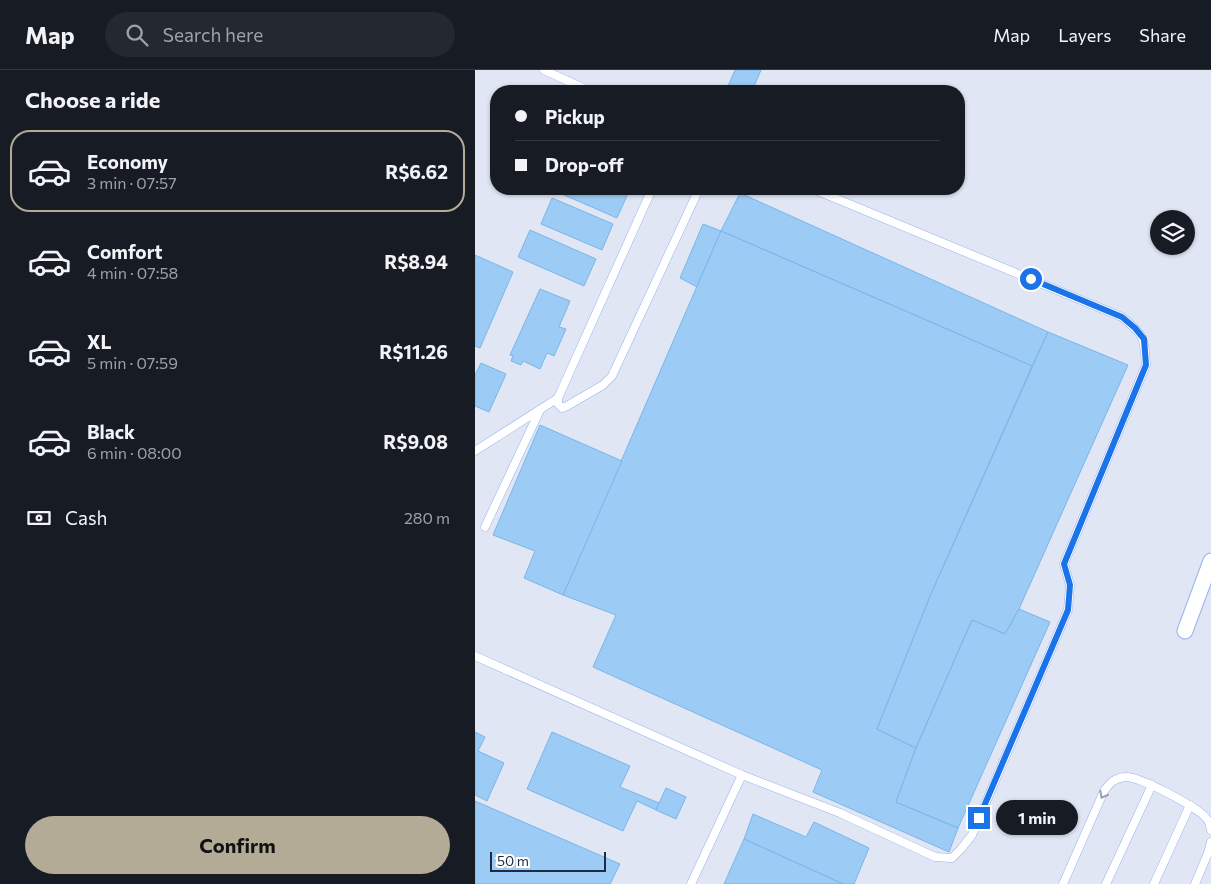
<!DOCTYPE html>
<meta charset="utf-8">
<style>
body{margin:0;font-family:Commissioner,sans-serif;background:#242831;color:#f1f3f6;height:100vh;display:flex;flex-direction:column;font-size:19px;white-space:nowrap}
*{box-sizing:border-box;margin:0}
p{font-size:16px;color:#9ea1a6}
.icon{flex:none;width:28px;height:28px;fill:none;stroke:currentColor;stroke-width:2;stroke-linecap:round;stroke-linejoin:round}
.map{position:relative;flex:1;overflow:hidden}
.drawer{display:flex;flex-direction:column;background:#171b24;width:475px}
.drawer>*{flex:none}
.top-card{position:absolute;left:15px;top:15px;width:475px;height:110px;border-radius:20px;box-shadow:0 1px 4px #0004;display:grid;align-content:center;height:110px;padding:0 25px;background:#171b24}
.tools{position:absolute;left:675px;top:140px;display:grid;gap:10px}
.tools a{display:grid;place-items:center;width:45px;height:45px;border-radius:50%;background:#171b24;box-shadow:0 1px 4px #0004;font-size:25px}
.scale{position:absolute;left:15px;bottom:12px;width:116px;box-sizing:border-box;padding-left:5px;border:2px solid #1f2a43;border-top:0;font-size:14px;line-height:18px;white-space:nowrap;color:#1f2a43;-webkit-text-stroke:4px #fff;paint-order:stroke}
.end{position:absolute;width:22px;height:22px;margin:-11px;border:6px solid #1a73e8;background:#fff;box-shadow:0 0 0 2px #fff}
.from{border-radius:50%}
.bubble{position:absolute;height:35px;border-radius:18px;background:#171b24;box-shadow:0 1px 4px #0004;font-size:16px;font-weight:700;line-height:35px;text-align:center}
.top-card b{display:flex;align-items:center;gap:18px;height:48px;font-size:19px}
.top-card b+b{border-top:1px solid #363941}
.top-card i{width:12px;height:12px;background:#f1f3f6}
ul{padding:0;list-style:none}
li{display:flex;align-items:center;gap:15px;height:82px;margin:0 10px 8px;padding:0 15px;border:2px solid transparent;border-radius:20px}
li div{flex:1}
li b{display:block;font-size:19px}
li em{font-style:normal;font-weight:700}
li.active{border-color:#b4ab97}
li>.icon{width:45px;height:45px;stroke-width:1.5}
h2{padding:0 25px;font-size:22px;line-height:60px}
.pay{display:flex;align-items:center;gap:12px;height:55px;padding:0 25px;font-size:19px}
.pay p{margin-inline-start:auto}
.action{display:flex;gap:10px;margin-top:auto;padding:10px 25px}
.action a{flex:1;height:58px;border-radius:30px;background:#b4ab97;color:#111;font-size:20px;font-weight:700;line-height:58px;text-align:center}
header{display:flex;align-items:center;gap:30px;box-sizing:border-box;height:70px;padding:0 25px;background:#171b24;border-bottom:1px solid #363941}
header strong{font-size:24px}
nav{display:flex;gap:28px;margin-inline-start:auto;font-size:18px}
.search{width:350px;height:45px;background:#242831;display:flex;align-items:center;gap:12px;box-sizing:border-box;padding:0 18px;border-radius:28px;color:#9ea1a6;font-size:19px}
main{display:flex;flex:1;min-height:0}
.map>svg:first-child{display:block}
.building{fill:#9cccf6;stroke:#79b5e9}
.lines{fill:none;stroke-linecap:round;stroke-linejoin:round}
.service-casing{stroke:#96b2f2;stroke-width:9}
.minor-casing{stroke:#96b2f2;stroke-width:17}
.service{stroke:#fff;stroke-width:8}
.minor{stroke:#fff;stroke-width:15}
.oneway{stroke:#9a9faa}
.route{stroke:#1a73e8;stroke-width:6}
</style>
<header>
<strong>Map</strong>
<div class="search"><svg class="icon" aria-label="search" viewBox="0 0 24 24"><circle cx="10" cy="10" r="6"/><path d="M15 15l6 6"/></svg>Search here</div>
<nav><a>Map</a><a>Layers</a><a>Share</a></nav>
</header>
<main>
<section class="drawer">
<h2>Choose a ride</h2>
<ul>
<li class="active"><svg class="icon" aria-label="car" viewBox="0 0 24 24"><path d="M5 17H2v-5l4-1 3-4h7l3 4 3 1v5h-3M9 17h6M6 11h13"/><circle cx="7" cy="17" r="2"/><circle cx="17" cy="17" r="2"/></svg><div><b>Economy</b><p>3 min · 07:57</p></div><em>R$6.62</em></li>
<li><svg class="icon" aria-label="car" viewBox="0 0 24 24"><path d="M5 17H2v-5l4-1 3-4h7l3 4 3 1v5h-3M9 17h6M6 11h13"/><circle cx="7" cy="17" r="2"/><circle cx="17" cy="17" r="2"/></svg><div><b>Comfort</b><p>4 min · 07:58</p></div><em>R$8.94</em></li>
<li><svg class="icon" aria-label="car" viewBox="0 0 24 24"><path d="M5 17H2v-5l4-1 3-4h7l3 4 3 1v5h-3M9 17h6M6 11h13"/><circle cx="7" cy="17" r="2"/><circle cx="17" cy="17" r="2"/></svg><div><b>XL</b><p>5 min · 07:59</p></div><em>R$11.26</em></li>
<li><svg class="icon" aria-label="car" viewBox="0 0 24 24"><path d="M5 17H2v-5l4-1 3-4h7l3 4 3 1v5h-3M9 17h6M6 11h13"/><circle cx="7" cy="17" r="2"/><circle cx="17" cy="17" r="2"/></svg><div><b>Black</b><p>6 min · 08:00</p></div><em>R$9.08</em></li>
</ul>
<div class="pay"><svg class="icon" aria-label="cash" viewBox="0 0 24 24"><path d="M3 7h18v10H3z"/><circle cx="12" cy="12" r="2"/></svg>Cash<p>280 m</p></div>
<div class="action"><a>Confirm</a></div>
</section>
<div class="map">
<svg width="736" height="814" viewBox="0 0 736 814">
<rect width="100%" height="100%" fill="#e0e6f4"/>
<g class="building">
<polygon points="260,0 286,0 277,21 251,21"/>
<polygon points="81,119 155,119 142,148 80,121"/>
<polygon points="265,123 573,262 557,296 246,161"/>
<polygon points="77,128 138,154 127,180 66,154"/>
<polygon points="228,154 246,161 222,217 205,208"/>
<polygon points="55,160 121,189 109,216 43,187"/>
<polygon points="246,161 557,296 456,524 402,659 441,678 421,732 483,758 474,782 338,722 347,700 118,597 141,545 88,525"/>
<polygon points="0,185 38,202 5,278 0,276"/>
<polygon points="65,219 95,231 84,257 91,259 79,286 72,283 65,299 48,291 46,295 36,291 38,286 35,285"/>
<polygon points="573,262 653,295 544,539 530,564 497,550 441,678 402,659 456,524"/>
<polygon points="6,293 31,304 14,342 0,336 0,305"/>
<polygon points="65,355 147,391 88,525 49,508 60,481 18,465"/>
<polygon points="544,539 575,552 483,758 421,732 441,678 497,550 530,564"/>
<polygon points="0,662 10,667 3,681 29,693 12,731 0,725"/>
<polygon points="77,662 155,696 145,717 184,733 181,740 162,731 148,761 52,719"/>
<polygon points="191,718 211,727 201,749 181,740"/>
<polygon points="0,731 145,794 135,814 0,814"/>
<polygon points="278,744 331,767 339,752 394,778 379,814 368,814 269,769"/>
<polygon points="269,769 368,814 249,814"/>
</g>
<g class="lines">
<g class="service-casing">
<g id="service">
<polyline points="69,0 115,21"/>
<polyline points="83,328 83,334 87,338 92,336 128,315 137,306 224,119"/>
<polyline points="0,381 83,328 177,119"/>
<polyline points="10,457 65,340"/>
<path d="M0,586L267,705L365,743L460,787L477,788L486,779L497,765L593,540L595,515L589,494L671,295C669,267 670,266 647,247L338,119"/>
<polyline points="216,814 267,705"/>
<path d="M588,814L629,721C635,713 639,708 650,707C663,705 724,738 732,749C734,751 735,756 736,760"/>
<polyline points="631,814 677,715"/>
<polyline points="679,814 715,735"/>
<polyline points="720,814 733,783 736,772"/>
</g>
</g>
<g class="minor-casing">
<polyline id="minor" points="710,561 736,491"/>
</g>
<use href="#service" class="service"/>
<use href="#minor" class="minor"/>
</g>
<defs><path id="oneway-chevron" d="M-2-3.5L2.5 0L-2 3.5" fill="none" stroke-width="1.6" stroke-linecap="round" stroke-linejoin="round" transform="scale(1.25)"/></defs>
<use class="oneway" href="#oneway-chevron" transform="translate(628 725) rotate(118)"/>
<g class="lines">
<polyline class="route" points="504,748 593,540 595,515 589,494 671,295 669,269 660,258 647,247 556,209"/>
</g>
</svg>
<div class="tools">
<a><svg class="icon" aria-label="layers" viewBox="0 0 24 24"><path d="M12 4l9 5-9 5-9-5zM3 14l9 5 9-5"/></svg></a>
</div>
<div class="scale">50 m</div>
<i class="end from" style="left:556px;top:209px"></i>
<i class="end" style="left:504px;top:748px"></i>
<div class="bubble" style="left:521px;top:730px;width:82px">1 min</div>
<div class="top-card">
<b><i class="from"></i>Pickup</b>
<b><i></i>Drop-off</b>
</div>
</div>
</main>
